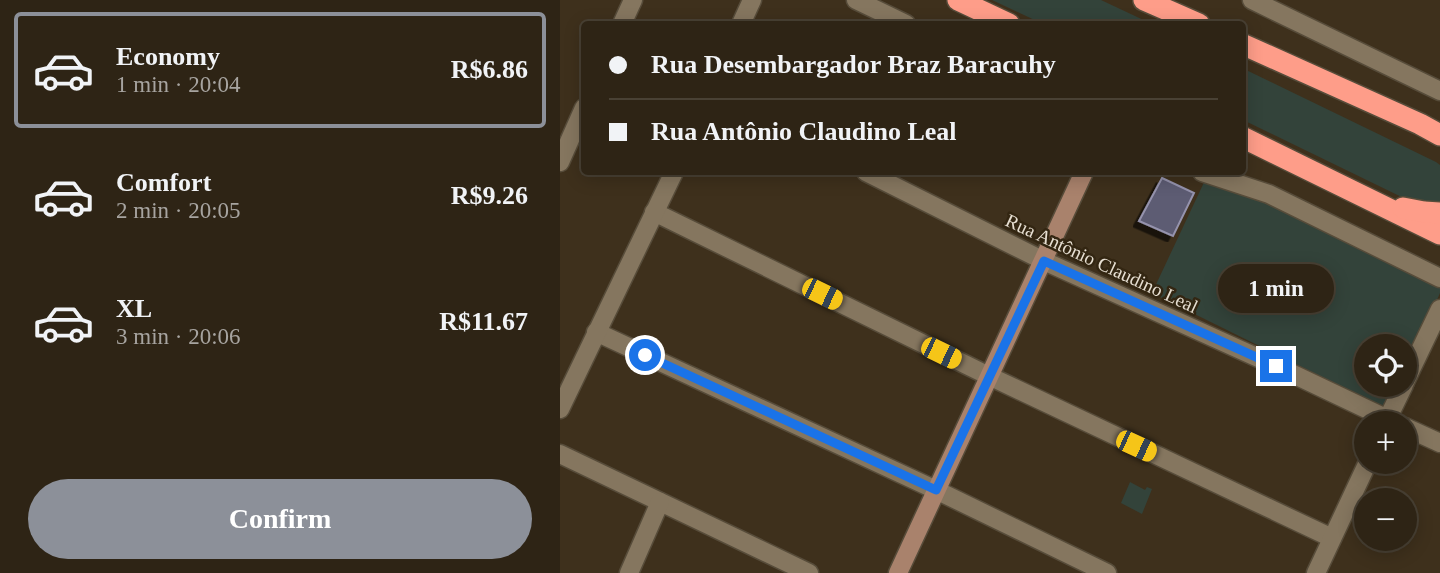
<!DOCTYPE html>
<meta charset="utf-8">
<style>
body{margin:0;font-family:"Times New Roman",serif;background:#3a3022;color:#f1f3f6;height:100vh;display:flex;flex-direction:column;font-size:26px;white-space:nowrap}
*{box-sizing:border-box;margin:0}
p{font-size:23px;color:#a7a4a0}
.icon{flex:none;width:38px;height:38px;fill:none;stroke:currentColor;stroke-width:2;stroke-linecap:round;stroke-linejoin:round}
.map{position:relative;flex:1;overflow:hidden}
.panel{display:flex;flex-direction:column;background:#2e2415;width:560px}
.panel>*{flex:none}
.guide{position:absolute;left:21px;top:21px;width:665px;height:154px;border-radius:7px;box-shadow:0 4px 18px #0003,0 0 0 2px #494134;display:grid;align-content:center;height:154px;padding:0 28px;background:#2e2415}
.tools{position:absolute;left:794px;top:334px;display:grid;gap:14px}
.tools a{display:grid;place-items:center;width:63px;height:63px;border-radius:50%;background:#2e2415;box-shadow:0 4px 18px #0003,0 0 0 2px #494134;font-size:35px}
.end{position:absolute;width:32px;height:32px;margin:-16px;border:9px solid #1a73e8;background:#fff;box-shadow:0 0 0 4px #fff}
.from{border-radius:50%}
.bubble{position:absolute;height:49px;border-radius:24px;background:#2e2415;box-shadow:0 4px 18px #0003,0 0 0 2px #494134;font-size:23px;font-weight:800;line-height:49px;text-align:center}
.car{position:absolute;width:21px;height:42px;margin:-21px -10px;border-radius:9px;box-shadow:0 0 5px 2px #0007;background:linear-gradient(#f5c518 24%,#345 0 40%,#f5c518 0 76%,#345 0 86%,#f5c518 0)}
.guide b{display:flex;align-items:center;gap:24px;height:66px;font-size:26px}
.guide b+b{border-top:2px solid #494134}
.guide i{width:18px;height:18px;background:#f1f3f6}
ul{padding:12px 0 0;list-style:none}
li{display:flex;align-items:center;gap:21px;height:116px;margin:0 14px 10px;padding:0 14px;border:4px solid transparent;border-radius:7px}
li div{flex:1}
li b{display:block;font-size:26px}
li em{font-style:normal;font-weight:800}
li.selected{border-color:#8c9099}
li>.icon{width:63px;height:63px;stroke-width:1.5}
.cta{display:flex;gap:14px;margin-top:auto;padding:14px 28px}
.cta a{flex:1;height:80px;border-radius:42px;background:#8c9099;color:#fff;font-size:28px;font-weight:800;line-height:80px;text-align:center}
main{display:flex;flex:1;min-height:0}
.map>svg:first-child{display:block}
.green{fill:#33433a}
.building{fill:#5d5b73;stroke:#9593ad;stroke-width:2;filter:url(#shadow)}
.lines{fill:none;stroke-linecap:round;stroke-linejoin:round}
.street-casing{stroke:#574c3a;stroke-width:21}
.secondary-casing{stroke:#574c3a;stroke-width:21}
.highway-casing{stroke:#574c3a;stroke-width:24}
.street{stroke:#85765f;stroke-width:18}
.secondary{stroke:#a9826c;stroke-width:18}
.highway{stroke:#fe9d89;stroke-width:21}
.route{stroke:#1a73e8;stroke-width:9}
.labels{text-anchor:middle;stroke-width:5;stroke-linejoin:round;paint-order:stroke}
.street-label{font-size:19px;fill:#e7dfd2;stroke:#332612}
</style>
<main>
<section class="panel">
<ul>
<li class="selected"><svg class="icon" aria-label="car" viewBox="0 0 24 24"><path d="M5 17H2v-5l4-1 3-4h7l3 4 3 1v5h-3M9 17h6M6 11h13"/><circle cx="7" cy="17" r="2"/><circle cx="17" cy="17" r="2"/></svg><div><b>Economy</b><p>1 min · 20:04</p></div><em>R$6.86</em></li>
<li><svg class="icon" aria-label="car" viewBox="0 0 24 24"><path d="M5 17H2v-5l4-1 3-4h7l3 4 3 1v5h-3M9 17h6M6 11h13"/><circle cx="7" cy="17" r="2"/><circle cx="17" cy="17" r="2"/></svg><div><b>Comfort</b><p>2 min · 20:05</p></div><em>R$9.26</em></li>
<li><svg class="icon" aria-label="car" viewBox="0 0 24 24"><path d="M5 17H2v-5l4-1 3-4h7l3 4 3 1v5h-3M9 17h6M6 11h13"/><circle cx="7" cy="17" r="2"/><circle cx="17" cy="17" r="2"/></svg><div><b>XL</b><p>3 min · 20:06</p></div><em>R$11.67</em></li>
</ul>
<div class="cta"><a>Confirm</a></div>
</section>
<div class="map">
<svg width="880" height="573" viewBox="0 0 880 573">
<defs>
<filter id="shadow"><feDropShadow dx="-5.5" dy="5.5" stdDeviation="0" flood-color="#0009"/></filter>
</defs>
<rect width="100%" height="100%" fill="#3e301c"/>
<g class="green">
<polygon points="432,0 541,0 592,24 483,24"/>
<polygon points="682,68 876,162 880,165 880,207 856,204 683,120"/>
<polygon points="647,176 880,274 880,293 845,372 845,346 807,346 807,385 840,385 829,410 592,293"/>
<polygon points="570,482 585,490 587,487 592,489 582,514 561,503"/>
</g>
<polygon class="building" points="602,178 634,193 613,236 579,221"/>
<g class="lines">
<g class="street-casing">
<g id="street">
<polyline points="296,0 346,24"/>
<polyline points="692,0 880,91"/>
<polyline points="62,24 73,0"/>
<polyline points="181,24 192,0"/>
<polyline points="0,162 24,108"/>
<polyline points="306,172 484,261 716,366 838,424"/>
<polyline points="642,172 709,194 880,278"/>
<polyline points="94,212 429,376 772,538"/>
<polyline points="36,332 376,490 547,573"/>
<polyline points="845,382 880,309"/>
<polyline points="0,409 114,172"/>
<polyline points="825,424 844,385"/>
<polyline points="845,427 880,443"/>
<polyline points="0,454 249,573"/>
<polyline points="69,573 100,502"/>
<polyline points="756,573 808,462"/>
</g>
</g>
<g class="secondary-casing">
<polyline id="secondary" points="338,573 524,172"/>
</g>
<g class="highway-casing">
<g id="highway">
<polyline points="398,0 449,24"/>
<polyline points="584,0 639,24"/>
<polyline points="682,44 860,124 880,135"/>
<polyline points="682,137 880,234"/>
<polyline points="843,208 864,212 880,213"/>
</g>
</g>
<use href="#street" class="street"/>
<use href="#secondary" class="secondary"/>
<use href="#highway" class="highway"/>
</g>
<g class="lines">
<polyline class="route" points="85,355 376,490 484,261 716,366"/>
</g>
<g class="labels">
<g class="street-label">
<text transform="translate(542 263) rotate(25)" y="7">Rua Antônio Claudino Leal</text>
</g>
</g>
</svg>
<div class="tools">
<a><svg class="icon" aria-label="locate" viewBox="0 0 24 24"><circle cx="12" cy="12" r="6"/><path d="M12 2v4M12 18v4M2 12h4M18 12h4"/></svg></a>
<a>+</a>
<a>−</a>
</div>
<i class="end from" style="left:85px;top:355px"></i>
<i class="end" style="left:716px;top:366px"></i>
<div class="bubble" style="left:658px;top:264px;width:116px">1 min</div>
<i class="car" style="left:262px;top:294px;rotate:116deg"></i>
<i class="car" style="left:381px;top:353px;rotate:116deg"></i>
<i class="car" style="left:576px;top:446px;rotate:115deg"></i>
<div class="guide">
<b><i class="from"></i>Rua Desembargador Braz Baracuhy</b>
<b><i></i>Rua Antônio Claudino Leal</b>
</div>
</div>
</main>
